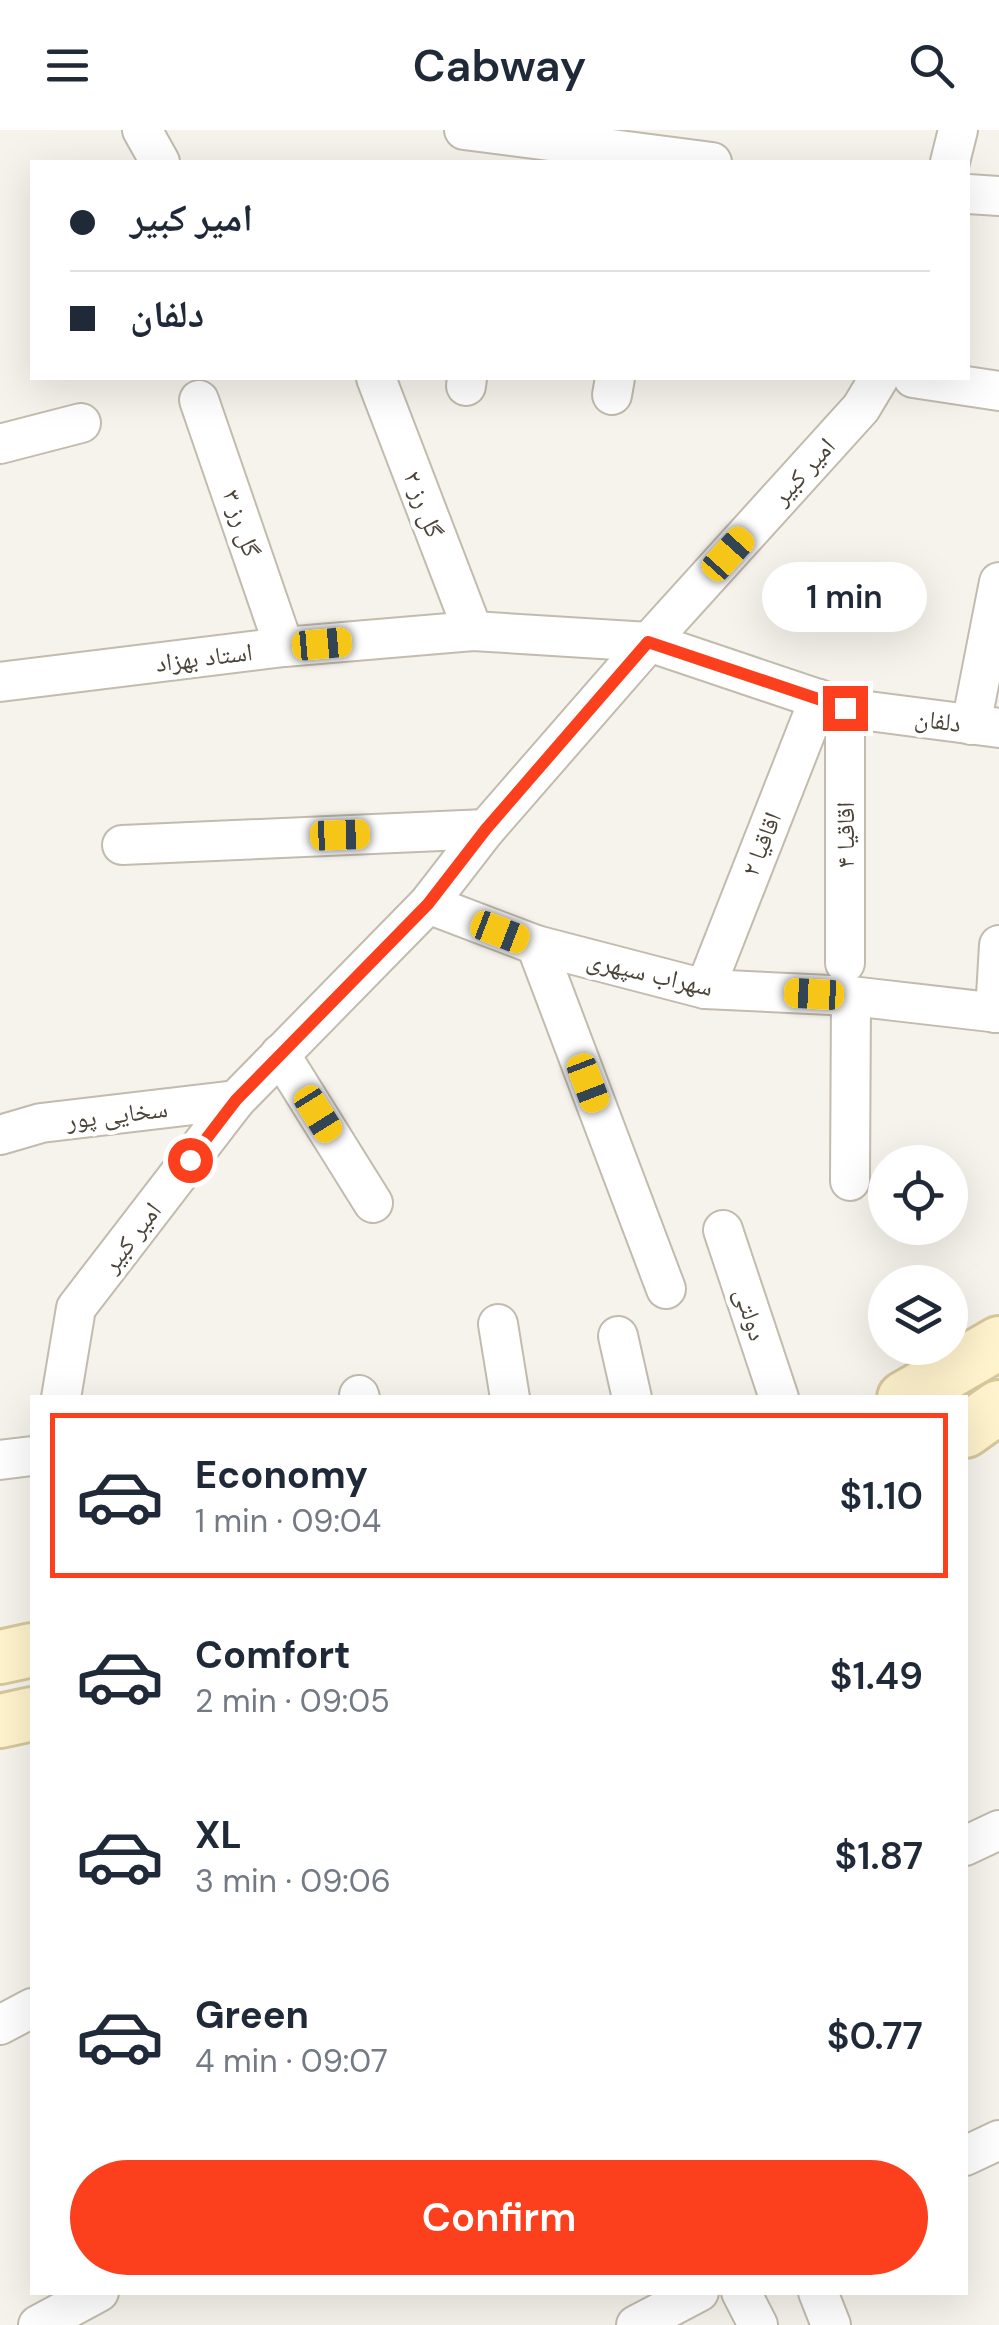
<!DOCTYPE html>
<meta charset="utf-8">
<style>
body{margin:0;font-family:"DM Sans","Noto Naskh Arabic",sans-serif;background:#f2f2f3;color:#1f2937;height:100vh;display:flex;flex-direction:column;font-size:38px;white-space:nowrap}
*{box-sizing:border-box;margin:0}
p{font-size:32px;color:#747a83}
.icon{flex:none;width:55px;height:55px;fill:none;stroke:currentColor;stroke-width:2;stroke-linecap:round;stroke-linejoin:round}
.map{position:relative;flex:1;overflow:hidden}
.panel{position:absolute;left:30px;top:1265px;width:938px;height:900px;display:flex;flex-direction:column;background:#fff;border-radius:0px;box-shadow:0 10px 40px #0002}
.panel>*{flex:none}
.guide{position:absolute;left:30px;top:30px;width:940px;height:220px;border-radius:0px;box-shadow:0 10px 40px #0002;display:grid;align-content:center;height:220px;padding:0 40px;background:#fff}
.buttons{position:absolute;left:868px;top:1015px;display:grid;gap:20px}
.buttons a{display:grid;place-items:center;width:100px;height:100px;border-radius:50%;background:#fff;box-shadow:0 10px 40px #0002;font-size:50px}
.end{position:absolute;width:45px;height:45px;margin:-22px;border:12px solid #fc3f1d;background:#fff;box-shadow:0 0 0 5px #fff}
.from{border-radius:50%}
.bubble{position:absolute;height:70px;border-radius:35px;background:#fff;box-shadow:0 10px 40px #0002;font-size:32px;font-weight:600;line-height:70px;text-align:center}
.car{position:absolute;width:30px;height:60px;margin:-30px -15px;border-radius:12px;box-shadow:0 0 8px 2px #0007;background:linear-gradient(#f5c518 24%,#345 0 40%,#f5c518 0 76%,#345 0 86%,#f5c518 0)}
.guide b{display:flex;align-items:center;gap:35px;height:95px;font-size:38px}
.guide b+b{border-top:2px solid #e0e1e3}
.guide i{width:25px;height:25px;background:#1f2937}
ul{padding:18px 0 0;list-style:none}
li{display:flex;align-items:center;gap:30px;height:165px;margin:0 20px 15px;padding:0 20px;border:5px solid transparent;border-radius:0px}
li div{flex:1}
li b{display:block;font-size:38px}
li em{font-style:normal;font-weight:600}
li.current{border-color:#fc3f1d}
li>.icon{width:90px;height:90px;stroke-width:1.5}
.action{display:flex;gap:20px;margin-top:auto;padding:20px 40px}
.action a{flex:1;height:115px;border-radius:60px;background:#fc3f1d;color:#fff;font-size:40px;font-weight:600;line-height:115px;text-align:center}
header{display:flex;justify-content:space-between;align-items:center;height:130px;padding:0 40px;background:#fff;font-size:45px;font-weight:600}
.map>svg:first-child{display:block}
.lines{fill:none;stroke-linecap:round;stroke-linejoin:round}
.minor-casing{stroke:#c2bbae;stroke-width:42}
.secondary-casing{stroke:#d6c79b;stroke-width:58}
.minor{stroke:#fff;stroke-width:38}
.secondary{stroke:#fff3cd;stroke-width:52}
.route{stroke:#fc3f1d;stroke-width:12}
.labels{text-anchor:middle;stroke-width:9;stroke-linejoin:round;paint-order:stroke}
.street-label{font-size:25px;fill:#4b4439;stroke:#fff}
</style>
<header><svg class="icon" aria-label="menu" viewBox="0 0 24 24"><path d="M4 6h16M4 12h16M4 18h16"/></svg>Cabway<svg class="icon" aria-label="search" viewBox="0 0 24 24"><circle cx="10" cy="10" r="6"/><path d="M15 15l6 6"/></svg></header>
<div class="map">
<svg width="999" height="2195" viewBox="0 0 999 2195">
<rect width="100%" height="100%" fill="#f6f3ec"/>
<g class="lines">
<g class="minor-casing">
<g id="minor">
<polyline points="142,0 160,32"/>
<polyline points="464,0 712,32"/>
<polyline points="950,32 958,0"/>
<polyline points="968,64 999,66"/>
<polyline points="376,248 473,501"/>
<polyline points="913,248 999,261"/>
<polyline points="466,256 467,248"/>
<polyline points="612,265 615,248"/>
<polyline points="199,270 284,517"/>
<polyline points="0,314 81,293"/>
<polyline points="0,552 284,517 473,501 649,512 845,578 999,598"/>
<polyline points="971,595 999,452"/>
<polyline points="122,715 486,699"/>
<polyline points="428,774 536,815 705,859 851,866 999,883"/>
<polyline points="536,815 666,1159"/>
<polyline points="845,833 845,578"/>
<polyline points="705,859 819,569"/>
<polyline points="995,883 999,815"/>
<polyline points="280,924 373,1073"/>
<polyline points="0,1005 41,993 236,970"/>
<polyline points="850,1051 851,866"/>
<polyline points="723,1100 779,1268"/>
<polyline points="498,1194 510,1268"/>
<polyline points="618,1206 632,1268"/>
<polyline points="359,1265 360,1268"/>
<polyline points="61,1268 76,1178 236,970 428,774 486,699 649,512 861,278 879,248"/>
<polyline points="0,1330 32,1326"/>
<polyline points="965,1716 999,1700"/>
<polyline points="0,1895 32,1878"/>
<polyline points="965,2026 999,2010"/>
<polyline points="741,2162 758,2195"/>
<polyline points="818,2162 831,2195"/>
<polyline points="38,2195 99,2162"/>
<polyline points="636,2195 699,2162"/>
</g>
</g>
<g class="secondary-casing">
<g id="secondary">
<polyline points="904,1268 999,1213"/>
<polyline points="965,1301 999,1277"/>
<polyline points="0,1527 32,1520"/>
<polyline points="0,1591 32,1584"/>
</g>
</g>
<use href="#minor" class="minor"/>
<use href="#secondary" class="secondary"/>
</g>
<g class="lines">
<polyline class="route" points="190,1030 236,970 428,774 486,699 648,512 845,578"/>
</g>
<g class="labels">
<g class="street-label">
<text transform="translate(803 341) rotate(-48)" y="9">امیر کبیر</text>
<text transform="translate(424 374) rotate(69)" y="9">گل رز ۲</text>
<text transform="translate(242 393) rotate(71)" y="9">گل رز ۳</text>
<text transform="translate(204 527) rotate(-7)" y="9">استاد بهزاد</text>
<text transform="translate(938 590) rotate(8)" y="9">دلفان</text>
<text transform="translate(845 705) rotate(-90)" y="9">اقاقیا ۴</text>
<text transform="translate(761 714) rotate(-68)" y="9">اقاقیا ۲</text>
<text transform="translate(650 843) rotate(13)" y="9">سهراب سپهری</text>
<text transform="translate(117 984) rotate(-7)" y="9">سخایی پور</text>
<text transform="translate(131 1107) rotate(-53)" y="9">امیر کبیر</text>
<text transform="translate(751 1184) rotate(72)" y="9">دولتی</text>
</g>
</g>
</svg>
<div class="buttons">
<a><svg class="icon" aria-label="locate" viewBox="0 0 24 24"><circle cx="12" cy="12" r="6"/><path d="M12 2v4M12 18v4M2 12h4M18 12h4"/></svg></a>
<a><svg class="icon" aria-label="layers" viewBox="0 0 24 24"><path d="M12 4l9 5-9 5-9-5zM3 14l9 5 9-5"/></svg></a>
</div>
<i class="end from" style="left:190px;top:1030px"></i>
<i class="end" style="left:845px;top:578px"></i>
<div class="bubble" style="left:762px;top:432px;width:165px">1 min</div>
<i class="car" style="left:728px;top:424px;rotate:42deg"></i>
<i class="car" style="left:322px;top:514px;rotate:85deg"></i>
<i class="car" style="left:340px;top:705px;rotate:88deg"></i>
<i class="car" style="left:500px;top:802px;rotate:111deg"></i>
<i class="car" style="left:814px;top:864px;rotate:273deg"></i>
<i class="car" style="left:588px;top:953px;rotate:159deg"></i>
<i class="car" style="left:318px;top:984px;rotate:148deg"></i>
<div class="guide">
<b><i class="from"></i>امیر کبیر</b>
<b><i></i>دلفان</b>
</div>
<section class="panel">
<ul>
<li class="current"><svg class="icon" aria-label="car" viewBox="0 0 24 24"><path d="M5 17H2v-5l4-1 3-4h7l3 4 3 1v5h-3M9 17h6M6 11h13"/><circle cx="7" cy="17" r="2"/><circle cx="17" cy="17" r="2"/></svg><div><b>Economy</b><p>1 min · 09:04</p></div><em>$1.10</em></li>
<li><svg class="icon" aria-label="car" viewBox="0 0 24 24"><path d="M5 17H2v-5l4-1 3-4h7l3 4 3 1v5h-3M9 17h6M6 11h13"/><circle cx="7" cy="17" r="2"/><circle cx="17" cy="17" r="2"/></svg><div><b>Comfort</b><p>2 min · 09:05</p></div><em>$1.49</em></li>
<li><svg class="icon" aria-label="car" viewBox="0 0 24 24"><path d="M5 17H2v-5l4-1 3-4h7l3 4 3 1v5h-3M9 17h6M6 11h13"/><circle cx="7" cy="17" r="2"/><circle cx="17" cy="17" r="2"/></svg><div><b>XL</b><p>3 min · 09:06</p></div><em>$1.87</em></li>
<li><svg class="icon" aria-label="car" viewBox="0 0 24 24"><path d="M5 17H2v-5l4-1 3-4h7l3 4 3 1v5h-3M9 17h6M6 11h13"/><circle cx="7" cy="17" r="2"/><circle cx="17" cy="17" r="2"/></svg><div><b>Green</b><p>4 min · 09:07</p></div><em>$0.77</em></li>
</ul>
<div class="action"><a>Confirm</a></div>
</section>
</div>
